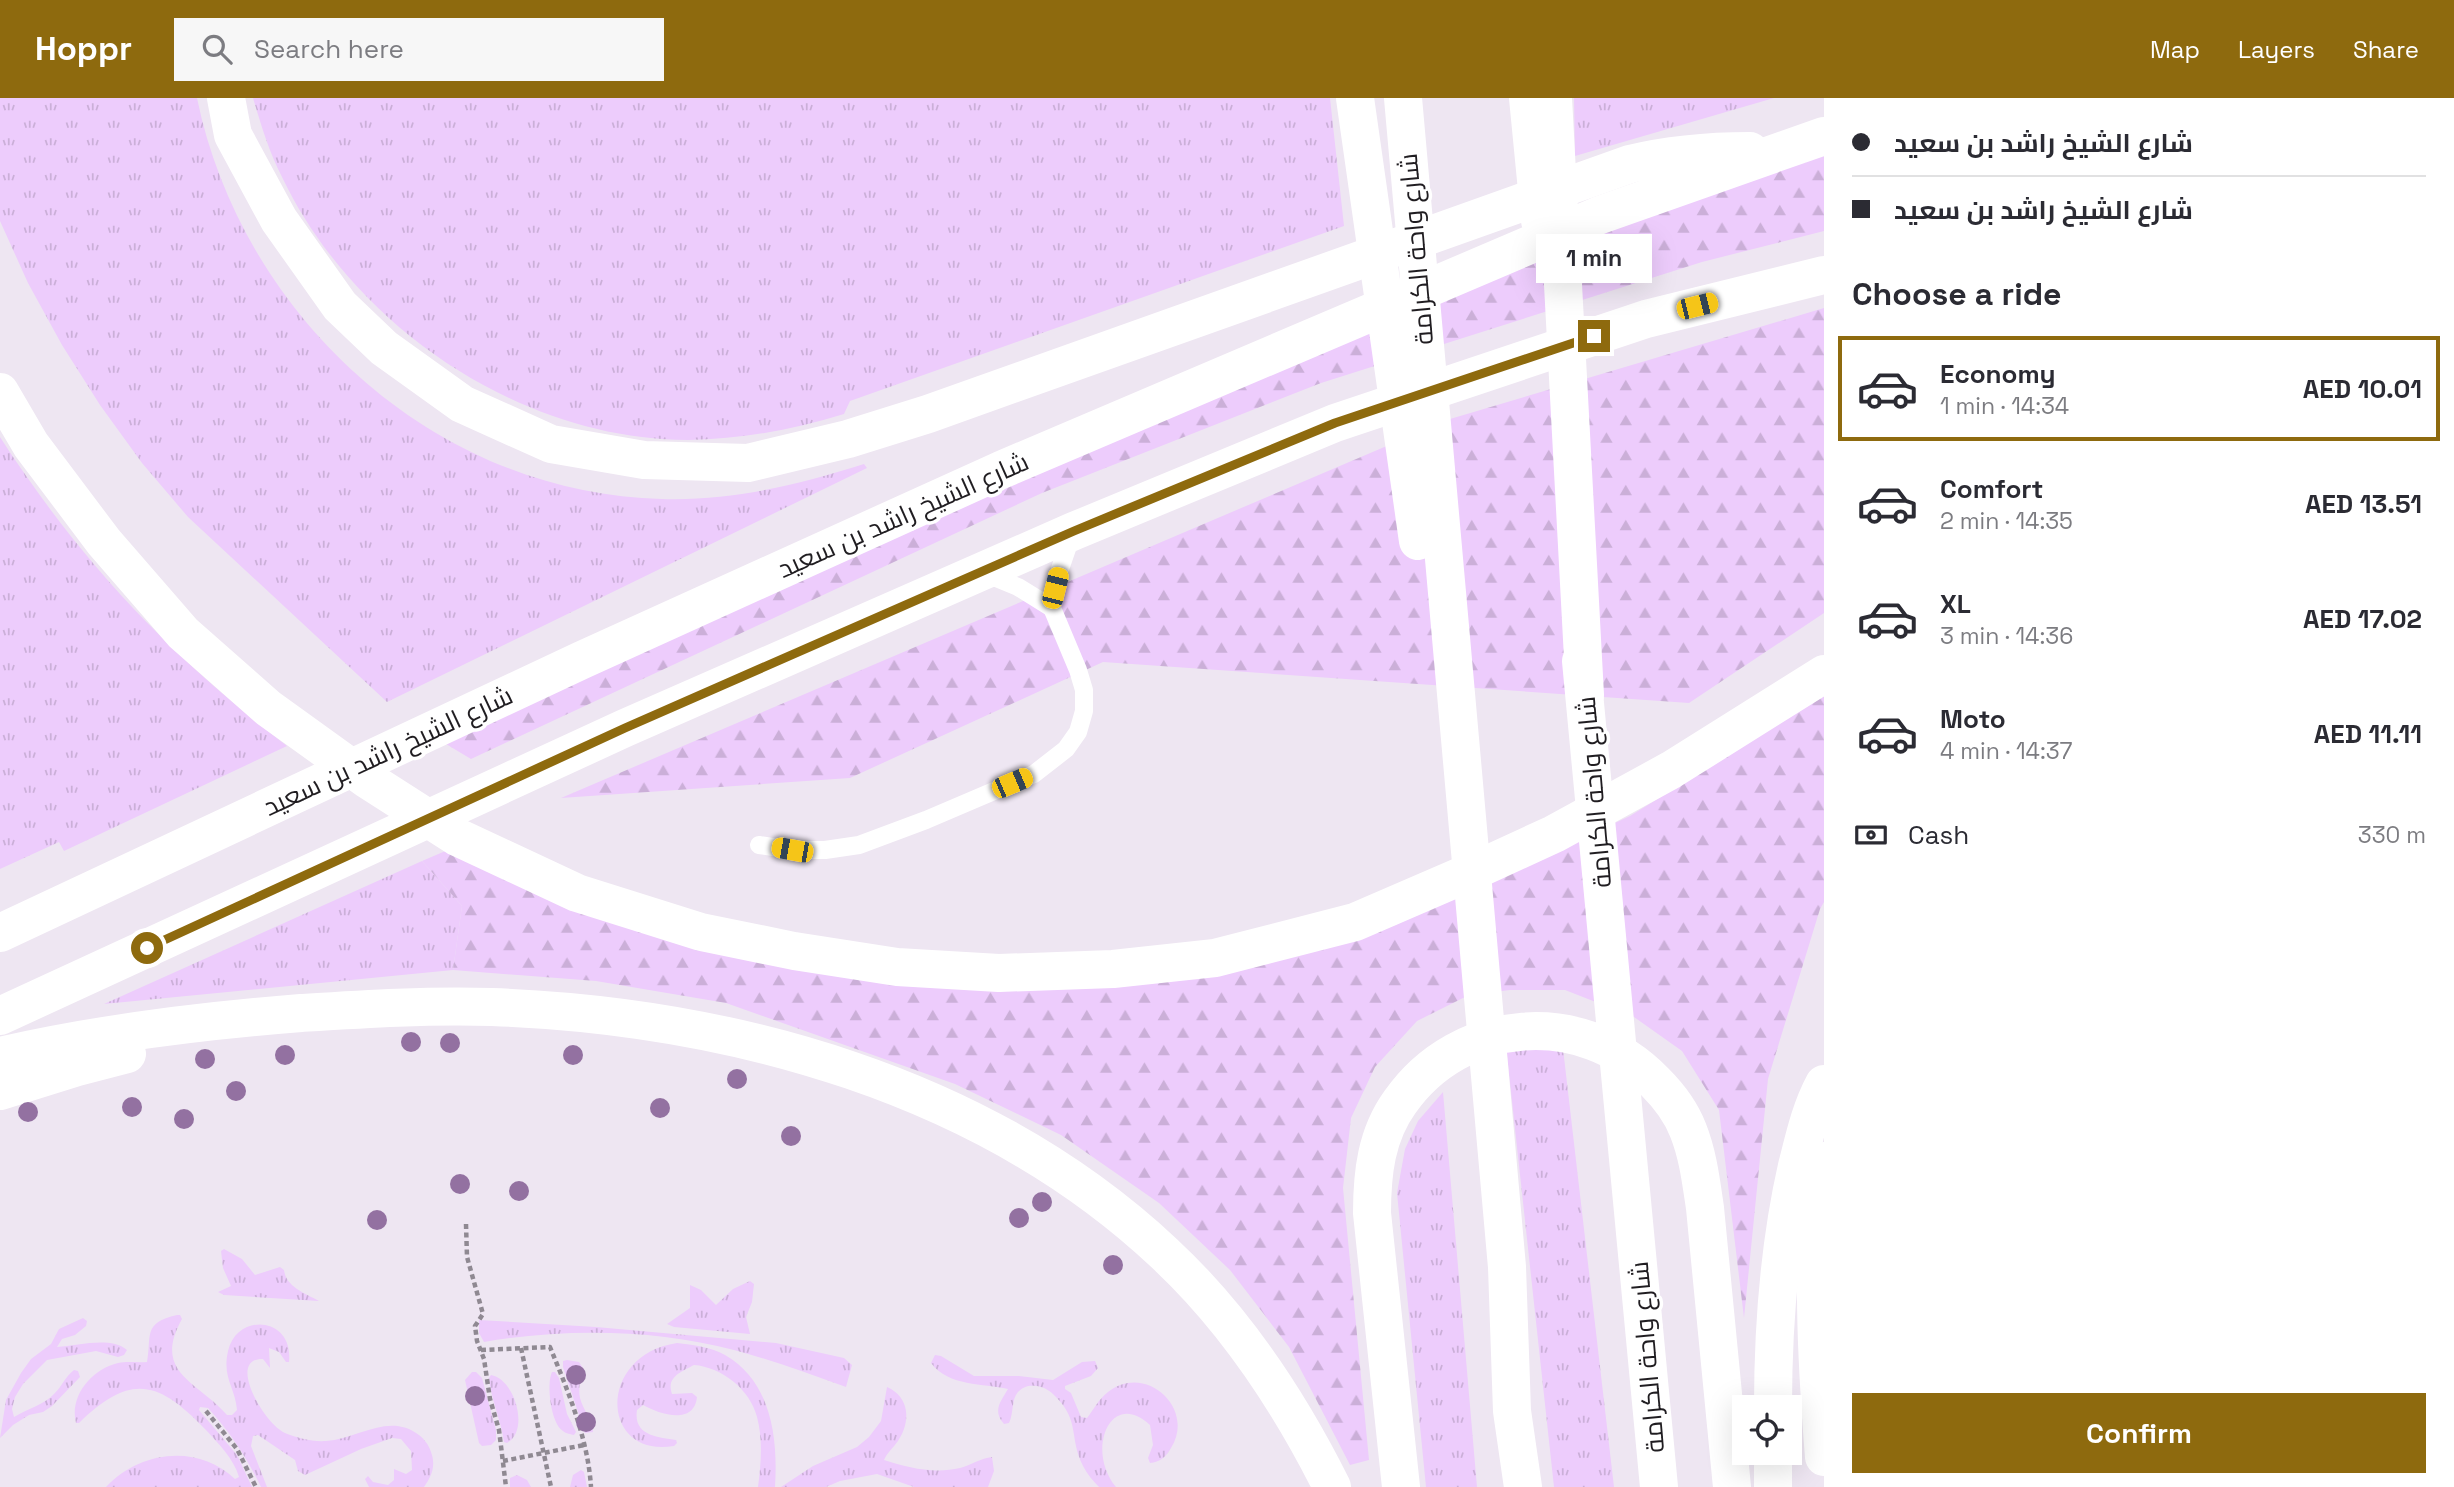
<!DOCTYPE html>
<meta charset="utf-8">
<style>
body{margin:0;font-family:"Space Grotesk",Cairo,sans-serif;background:#f7f7f7;color:#2b2b33;height:100vh;display:flex;flex-direction:column;font-size:26px;white-space:nowrap}
*{box-sizing:border-box;margin:0}
p{font-size:23px;color:#7c7c81}
.icon{flex:none;width:38px;height:38px;fill:none;stroke:currentColor;stroke-width:2;stroke-linecap:round;stroke-linejoin:round}
.map{position:relative;flex:1;overflow:hidden}
.sheet{display:flex;flex-direction:column;background:#fff;width:630px}
.sheet>*{flex:none}
.hud{display:grid;align-content:center;height:154px;padding:0 28px;background:#fff}
.controls{position:absolute;left:1732px;top:1297px;display:grid;gap:14px}
.controls a{display:grid;place-items:center;width:70px;height:70px;border-radius:0px;background:#fff;box-shadow:0 7px 28px #0002;font-size:35px}
.end{position:absolute;width:32px;height:32px;margin:-16px;border:9px solid #8e6a0e;background:#fff;box-shadow:0 0 0 4px #fff}
.from{border-radius:50%}
.bubble{position:absolute;height:49px;border-radius:0px;background:#fff;box-shadow:0 7px 28px #0002;font-size:23px;font-weight:700;line-height:49px;text-align:center}
.car{position:absolute;width:21px;height:42px;margin:-21px -10px;border-radius:9px;box-shadow:0 0 5px 2px #0007;background:linear-gradient(#f5c518 24%,#345 0 40%,#f5c518 0 76%,#345 0 86%,#f5c518 0)}
.hud b{display:flex;align-items:center;gap:24px;height:66px;font-size:26px}
.hud b+b{border-top:2px solid #e1e1e2}
.hud i{width:18px;height:18px;background:#2b2b33}
ul{padding:0;list-style:none}
li{display:flex;align-items:center;gap:21px;height:105px;margin:0 14px 10px;padding:0 14px;border:4px solid transparent;border-radius:0px}
li div{flex:1}
li b{display:block;font-size:26px}
li em{font-style:normal;font-weight:700}
li.active{border-color:#8e6a0e}
li>.icon{width:63px;height:63px;stroke-width:1.5}
h2{padding:0 28px;font-size:32px;line-height:84px}
.pay{display:flex;align-items:center;gap:18px;height:77px;padding:0 28px;font-size:26px}
.pay p{margin-inline-start:auto}
.button{display:flex;gap:14px;margin-top:auto;padding:14px 28px}
.button a{flex:1;height:80px;border-radius:0px;background:#8e6a0e;color:#fff;font-size:28px;font-weight:700;line-height:80px;text-align:center}
header{display:flex;align-items:center;gap:42px;box-sizing:border-box;height:98px;padding:0 35px;background:#8e6a0e;color:#fff}
header strong{font-size:33px}
nav{display:flex;gap:38px;margin-inline-start:auto;font-size:24px}
.search{width:490px;height:63px;background:#f7f7f7;display:flex;align-items:center;gap:18px;box-sizing:border-box;padding:0 24px;border-radius:0px;color:#7c7c81;font-size:26px}
main{display:flex;flex:1;min-height:0}
.map>svg:first-child{display:block}
.grass{fill:url(#grass-tufts)}
.forest{fill:url(#forest-firs)}
.lines{fill:none;stroke-linecap:round;stroke-linejoin:round}
.path{stroke:#8f8992;stroke-width:4.5;stroke-dasharray:5 3.5;stroke-linecap:butt}
.service{stroke:#fff;stroke-width:18}
.tertiary{stroke:#fff;stroke-width:38}
.trunk{stroke:#fff;stroke-width:38}
.motorway{stroke:#fff;stroke-width:38}
.tree{fill:#9371a1}
.route{stroke:#8e6a0e;stroke-width:9}
.labels{text-anchor:middle;stroke-width:7;stroke-linejoin:round;paint-order:stroke}
.street-label{font-size:26px;fill:#201d21;stroke:#fff}
</style>
<header>
<strong>Hoppr</strong>
<div class="search"><svg class="icon" aria-label="search" viewBox="0 0 24 24"><circle cx="10" cy="10" r="6"/><path d="M15 15l6 6"/></svg>Search here</div>
<nav><a>Map</a><a>Layers</a><a>Share</a></nav>
</header>
<main>
<div class="map">
<svg width="1824" height="1389" viewBox="0 0 1824 1389">
<defs>
<pattern id="grass-tufts" width="24" height="20" patternUnits="userSpaceOnUse" patternTransform="scale(1.75)"><rect width="24" height="20" fill="#edccfc"/><path d="M3 7l-1-3M5 7V3M7 7l1-3M15 17l-1-3M17 17v-4M19 17l1-3" fill="none" stroke="#cbafd8"/></pattern>
<pattern id="forest-firs" width="22" height="20" patternUnits="userSpaceOnUse" patternTransform="scale(1.75)"><rect width="22" height="20" fill="#edccfc"/><path d="M5 1l3.5 6h-7zM16 11l3.5 6h-7z" fill="#cbafd8"/></pattern>
</defs>
<rect width="100%" height="100%" fill="#eee6f2"/>
<g class="grass">
<path d="M0,0H197C242,219 436,396 662,401C733,403 797,387 864,366L867,370L387,604L188,419L142,365L100,307L62,247L28,185L0,123Z"/>
<path d="M253,0H1330L1344,128L850,303L844,316C792,332 742,341 688,342C521,342 353,228 282,79C269,54 261,27 253,0Z"/>
<polygon points="1574,0 1774,0 1575,58"/>
<path d="M0,339C80,463 170,558 287,648L64,753L59,744L0,771Z"/>
<polygon points="422,763 462,808 453,872 104,906"/>
<polygon points="1505,939 1562,942 1614,1389 1554,1389"/>
<polygon points="1443,994 1477,1389 1426,1389 1397,1095 1405,1051 1418,1023"/>
<path d="M224,1151L242,1161L255,1177L280,1169L284,1172C286,1189 305,1195 319,1203L224,1197L218,1194L231,1188L223,1170L221,1153Z"/>
<polygon points="750,1183 754,1186 752,1204 746,1219 750,1236 674,1229 667,1226 690,1210 690,1187 701,1192 716,1207 733,1191"/>
<path d="M177,1217H180L182,1221C152,1275 197,1283 227,1317H232L237,1312C235,1289 222,1280 228,1253C237,1214 294,1218 289,1264H286L279,1254L269,1250L270,1270L263,1261C226,1260 264,1326 285,1335C298,1340 312,1344 326,1343C358,1341 389,1314 419,1337C424,1341 429,1347 431,1354C436,1367 432,1378 424,1389H369L365,1381L368,1378L373,1384L388,1387L394,1382V1371L406,1376L412,1372L411,1353L401,1341L392,1340L361,1351L305,1377L298,1373L295,1362L258,1337L253,1338L251,1348L267,1389H261C247,1360 230,1334 208,1310L200,1309L199,1312L237,1357L252,1389H106C139,1353 198,1345 235,1381L239,1379C234,1361 218,1345 205,1331C158,1282 130,1275 79,1325H76C69,1298 92,1271 118,1265C128,1263 137,1265 147,1264C152,1238 142,1225 177,1217Z"/>
<path d="M83,1220L87,1223L86,1228L75,1237L62,1241L57,1249C78,1248 110,1238 127,1252L124,1257L118,1259L96,1253L47,1262L23,1286L15,1299L12,1311L14,1319C27,1311 44,1307 55,1295C62,1288 65,1279 74,1272L78,1273L80,1279L52,1308L43,1314L29,1317L13,1327L0,1340L6,1302L21,1275L31,1261L51,1246L59,1231Z"/>
<path d="M479,1222L596,1229L776,1245L844,1260L852,1267L846,1289C809,1276 772,1262 734,1252C656,1231 563,1230 484,1244L479,1235Z"/>
<path d="M677,1245C693,1247 711,1249 725,1257C772,1284 778,1341 775,1389H758C761,1367 763,1341 757,1319C750,1291 721,1269 694,1267C681,1274 666,1279 672,1296L692,1295L697,1299C694,1328 659,1316 643,1307L637,1312C633,1338 658,1339 676,1342L677,1345L674,1348C600,1361 596,1257 677,1245Z"/>
<path d="M935,1257L941,1258L974,1278H1019L1053,1282L1082,1264L1095,1263L1098,1270L1091,1278L1065,1288V1291L1071,1295L1081,1319L1087,1320C1094,1311 1098,1302 1108,1294C1146,1264 1196,1311 1171,1350C1166,1359 1160,1364 1150,1365L1148,1360L1153,1347L1150,1327C1111,1290 1085,1352 1116,1389H1099C1093,1383 1087,1376 1083,1368C1069,1340 1080,1323 1056,1299C1049,1292 1046,1290 1037,1288C1029,1287 1024,1288 1018,1294C1011,1302 1014,1315 1009,1325L1004,1326C992,1313 1001,1303 1008,1291C983,1285 949,1289 931,1265Z"/>
<path d="M567,1262L579,1264L583,1270C581,1280 578,1290 580,1300C583,1312 592,1321 593,1334L585,1335L563,1269V1263Z"/>
<polygon points="472,1274 476,1274 482,1280 496,1332 496,1342 491,1347 482,1348 479,1345 465,1282"/>
<path d="M552,1274H555L559,1280L567,1316L576,1334L574,1337C571,1336 566,1336 563,1333C551,1326 546,1286 552,1274Z"/>
<path d="M491,1277C515,1281 530,1333 507,1345L504,1344C501,1322 491,1302 489,1280Z"/>
<path d="M887,1289C910,1299 911,1324 898,1343C893,1350 887,1355 884,1362C908,1370 935,1376 960,1370C971,1367 981,1360 992,1359L994,1373L988,1389H914L877,1376L840,1383L826,1389H781L813,1368L857,1349L869,1339L881,1323Z"/>
<polygon points="581,1372 584,1374 587,1389 570,1389 573,1377"/>
<polygon points="517,1377 527,1382 531,1389 510,1389 510,1380"/>
</g>
<g class="forest">
<polygon points="1824,53 1824,133 1702,164 1321,285 1042,395 471,661 436,640 1311,241"/>
<polygon points="1824,210 1824,515 1689,605 1103,564 850,680 561,700 1450,321"/>
<polygon points="1824,598 1824,804 1820,811 1768,981 1744,1220 1719,1012 1682,953 1634,919 1565,892 1510,892 1469,897 1417,923 1375,969 1351,1020 1343,1090 1369,1362 1350,1367 1289,1249 1230,1172 1159,1105 1061,1037 955,986 726,905 596,883 453,872 462,808 422,763 450,751 906,887 1393,828 1630,718"/>
</g>
<g class="lines">
<g class="path">
<polyline points="466,1126 467,1159 483,1216 475,1228 477,1243 484,1261 490,1301 499,1332 506,1389"/>
<polyline points="521,1250 551,1389"/>
<path d="M481,1252L550,1249C568,1293 588,1341 591,1389"/>
<polyline points="206,1313 237,1351 256,1389"/>
<polyline points="503,1363 584,1347"/>
</g>
<g class="service">
<polyline points="984,475 1018,489 1052,510"/>
<polyline points="759,747 792,752 825,752 859,747 926,722 1034,676 1066,651 1078,634 1084,613 1084,592 1078,572 1052,510 1060,471 1071,439"/>
</g>
<g class="tertiary">
<path d="M0,958C100,935 199,923 301,915C365,911 428,907 492,909C733,918 985,987 1164,1155C1235,1221 1289,1303 1332,1389"/>
<polyline points="0,993 77,969 127,956"/>
</g>
<g class="trunk">
<path d="M226,0L233,37L279,122L340,208L384,250L462,306L551,346L644,362L748,365L848,341L928,316L1630,66C1671,56 1708,53 1750,53"/>
<polyline points="1355,0 1418,443"/>
<polyline points="1403,0 1507,1169 1512,1313 1523,1389"/>
<polyline points="1528,0 1540,123"/>
<polyline points="0,294 31,347 104,444 183,535 268,610 368,682 457,739 577,795 701,834 794,853 897,869 999,875 1113,871 1215,860 1355,824 1480,770 1554,736 1671,672 1824,576"/>
<polyline points="1581,563 1659,1389"/>
<polyline points="0,835 582,562 1001,372 1600,117 1824,38"/>
<polyline points="0,918 625,630 1074,433 1335,325 1646,221 1824,177"/>
<path d="M1824,1063C1811,1165 1816,1257 1824,1359"/>
<path d="M1773,1309C1773,1228 1779,1147 1797,1068C1804,1041 1810,1012 1824,986"/>
<polyline points="1773,1354 1773,1389"/>
<path d="M1401,1389L1372,1115C1372,1076 1376,1037 1400,1004C1460,918 1583,909 1655,984C1668,997 1681,1014 1688,1032C1698,1057 1701,1083 1705,1110L1732,1389"/>
</g>
<polyline class="motorway" points="1553,0 1585,597"/>
</g>
<g class="tree">
<circle cx="411" cy="944" r="10"/>
<circle cx="450" cy="945" r="10"/>
<circle cx="285" cy="957" r="10"/>
<circle cx="573" cy="957" r="10"/>
<circle cx="205" cy="961" r="10"/>
<circle cx="737" cy="981" r="10"/>
<circle cx="236" cy="993" r="10"/>
<circle cx="132" cy="1009" r="10"/>
<circle cx="660" cy="1010" r="10"/>
<circle cx="28" cy="1014" r="10"/>
<circle cx="184" cy="1021" r="10"/>
<circle cx="791" cy="1038" r="10"/>
<circle cx="460" cy="1086" r="10"/>
<circle cx="519" cy="1093" r="10"/>
<circle cx="1042" cy="1104" r="10"/>
<circle cx="1019" cy="1120" r="10"/>
<circle cx="377" cy="1122" r="10"/>
<circle cx="1113" cy="1167" r="10"/>
<circle cx="576" cy="1277" r="10"/>
<circle cx="475" cy="1298" r="10"/>
<circle cx="586" cy="1324" r="10"/>
</g>
<g class="lines">
<polyline class="route" points="147,850 625,630 1074,433 1335,325 1594,238"/>
</g>
<g class="labels">
<g class="street-label">
<text transform="translate(1416 151) rotate(-95)" y="9">شارع واحة الكرامة</text>
<text transform="translate(903 417) rotate(-24)" y="9">شارع الشيخ راشد بن سعيد</text>
<text transform="translate(388 653) rotate(-25)" y="9">شارع الشيخ راشد بن سعيد</text>
<text transform="translate(1594 694) rotate(-95)" y="9">شارع واحة الكرامة</text>
<text transform="translate(1647 1259) rotate(-95)" y="9">شارع واحة الكرامة</text>
</g>
</g>
</svg>
<div class="controls">
<a><svg class="icon" aria-label="locate" viewBox="0 0 24 24"><circle cx="12" cy="12" r="6"/><path d="M12 2v4M12 18v4M2 12h4M18 12h4"/></svg></a>
</div>
<i class="end from" style="left:147px;top:850px"></i>
<i class="end" style="left:1594px;top:238px"></i>
<div class="bubble" style="left:1536px;top:136px;width:116px">1 min</div>
<i class="car" style="left:1697px;top:208px;rotate:76deg"></i>
<i class="car" style="left:1055px;top:490px;rotate:14deg"></i>
<i class="car" style="left:1012px;top:685px;rotate:67deg"></i>
<i class="car" style="left:792px;top:752px;rotate:280deg"></i>
</div>
<section class="sheet">
<div class="hud">
<b><i class="from"></i>شارع الشيخ راشد بن سعيد</b>
<b><i></i>شارع الشيخ راشد بن سعيد</b>
</div>
<h2>Choose a ride</h2>
<ul>
<li class="active"><svg class="icon" aria-label="car" viewBox="0 0 24 24"><path d="M5 17H2v-5l4-1 3-4h7l3 4 3 1v5h-3M9 17h6M6 11h13"/><circle cx="7" cy="17" r="2"/><circle cx="17" cy="17" r="2"/></svg><div><b>Economy</b><p>1 min · 14:34</p></div><em>AED 10.01</em></li>
<li><svg class="icon" aria-label="car" viewBox="0 0 24 24"><path d="M5 17H2v-5l4-1 3-4h7l3 4 3 1v5h-3M9 17h6M6 11h13"/><circle cx="7" cy="17" r="2"/><circle cx="17" cy="17" r="2"/></svg><div><b>Comfort</b><p>2 min · 14:35</p></div><em>AED 13.51</em></li>
<li><svg class="icon" aria-label="car" viewBox="0 0 24 24"><path d="M5 17H2v-5l4-1 3-4h7l3 4 3 1v5h-3M9 17h6M6 11h13"/><circle cx="7" cy="17" r="2"/><circle cx="17" cy="17" r="2"/></svg><div><b>XL</b><p>3 min · 14:36</p></div><em>AED 17.02</em></li>
<li><svg class="icon" aria-label="car" viewBox="0 0 24 24"><path d="M5 17H2v-5l4-1 3-4h7l3 4 3 1v5h-3M9 17h6M6 11h13"/><circle cx="7" cy="17" r="2"/><circle cx="17" cy="17" r="2"/></svg><div><b>Moto</b><p>4 min · 14:37</p></div><em>AED 11.11</em></li>
</ul>
<div class="pay"><svg class="icon" aria-label="cash" viewBox="0 0 24 24"><path d="M3 7h18v10H3z"/><circle cx="12" cy="12" r="2"/></svg>Cash<p>330 m</p></div>
<div class="button"><a>Confirm</a></div>
</section>
</main>
